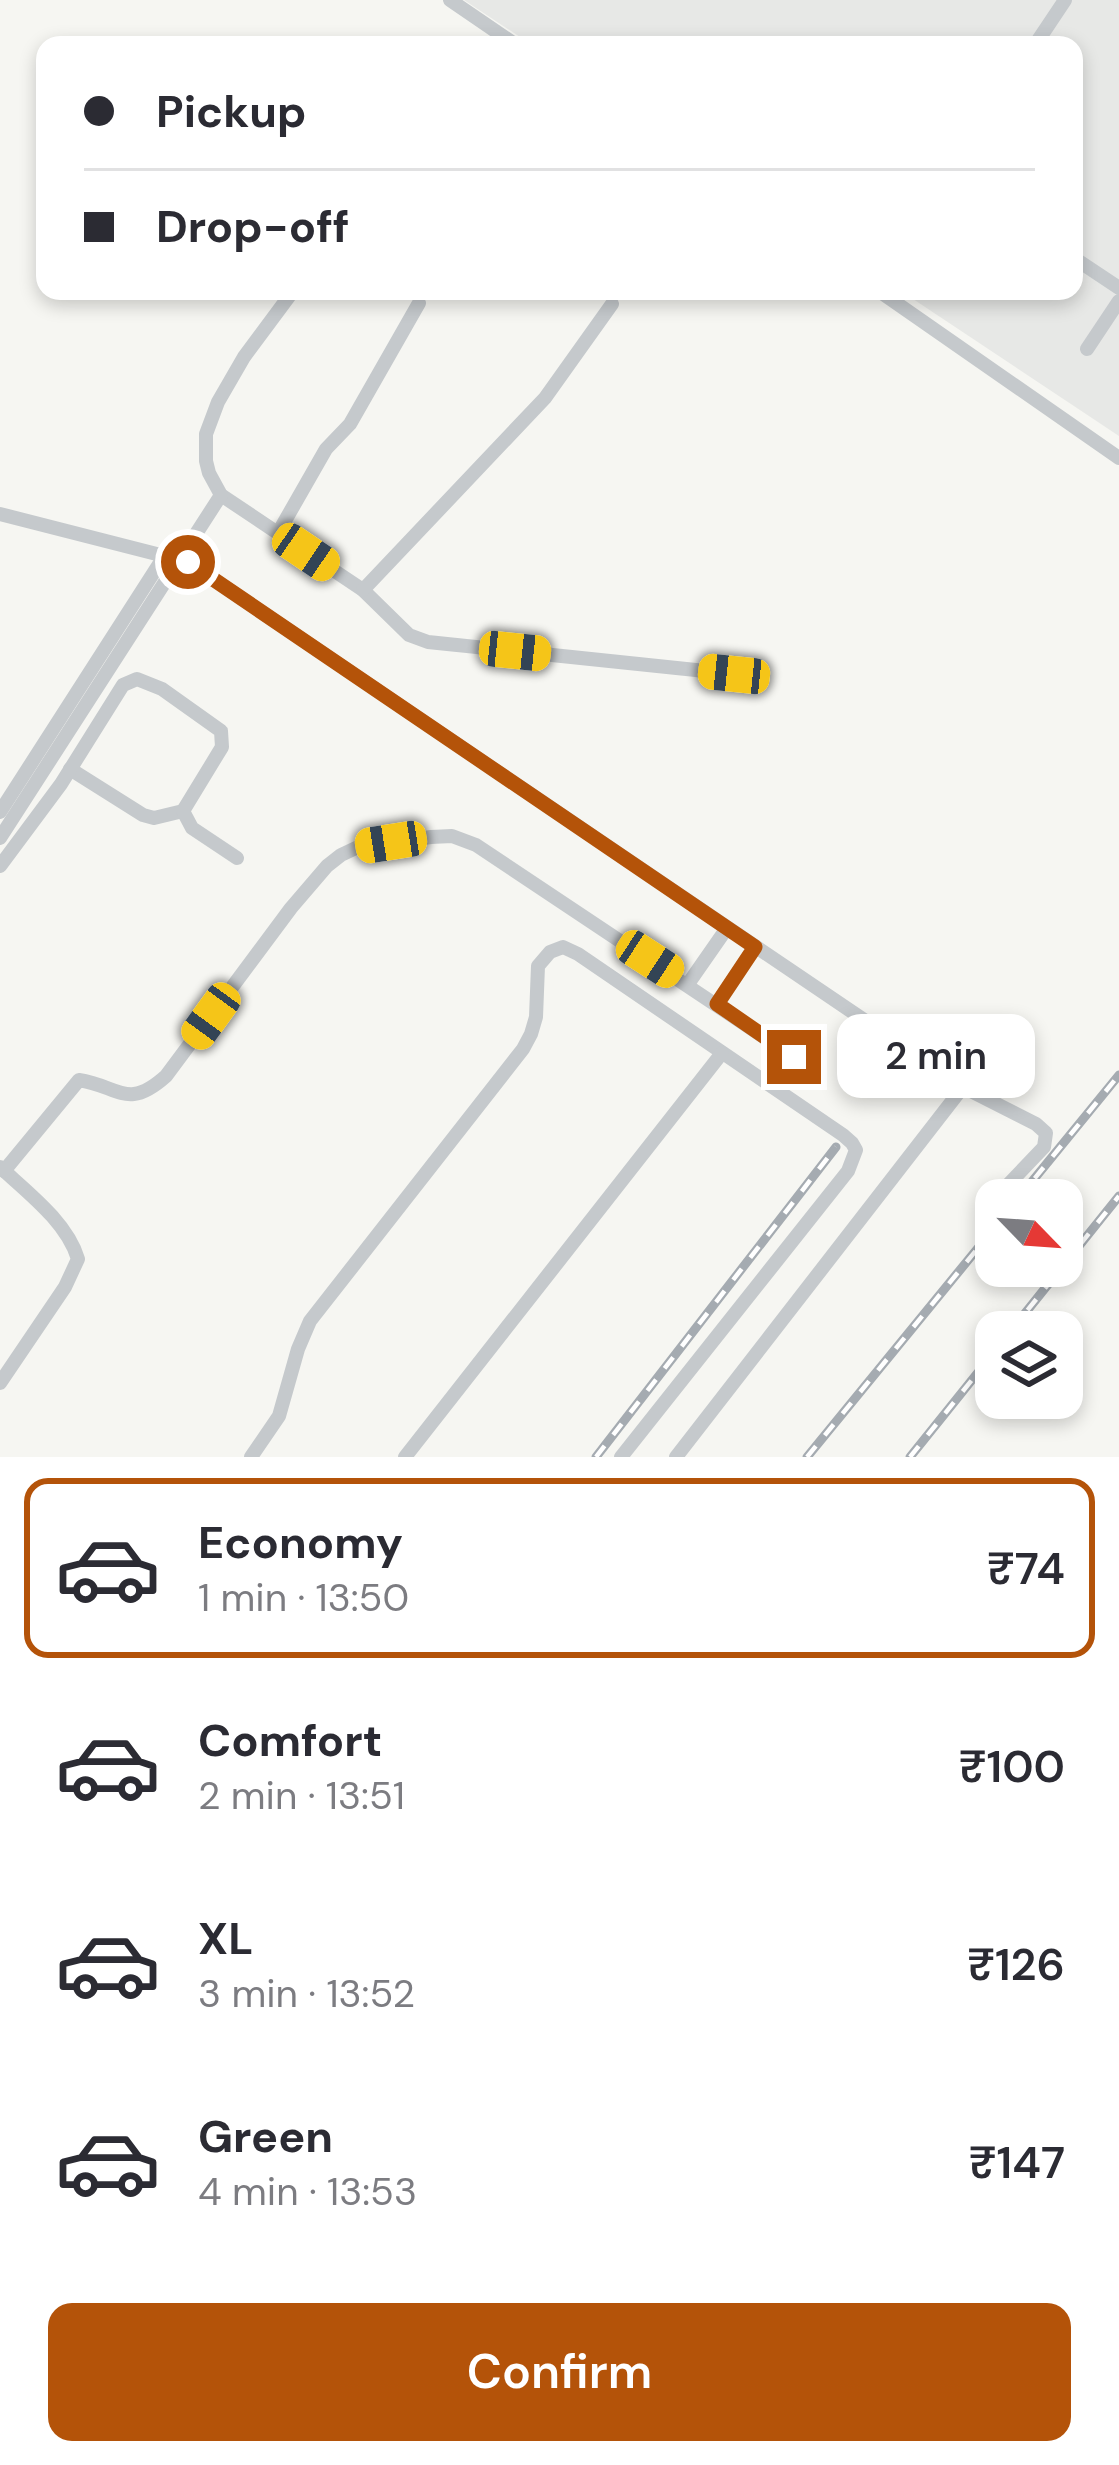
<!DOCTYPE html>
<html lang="en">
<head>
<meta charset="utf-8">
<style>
  :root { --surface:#fff; --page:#f7f7f7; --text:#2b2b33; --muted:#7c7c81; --line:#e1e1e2; --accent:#b45309 }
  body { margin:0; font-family:"DM Sans",sans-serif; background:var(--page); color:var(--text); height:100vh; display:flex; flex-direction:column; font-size:45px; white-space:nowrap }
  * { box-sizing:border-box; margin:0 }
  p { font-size:39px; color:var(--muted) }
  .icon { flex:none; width:66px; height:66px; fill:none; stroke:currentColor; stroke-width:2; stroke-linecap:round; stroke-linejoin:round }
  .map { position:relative; height:1457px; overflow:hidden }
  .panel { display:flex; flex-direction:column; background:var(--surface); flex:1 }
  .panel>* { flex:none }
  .hud { position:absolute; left:36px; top:36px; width:1047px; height:264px; border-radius:24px; box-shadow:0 6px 18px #0003; display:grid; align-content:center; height:264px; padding:0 48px; background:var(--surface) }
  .needle { width:78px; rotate:115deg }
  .tools { position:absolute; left:975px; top:1179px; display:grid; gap:24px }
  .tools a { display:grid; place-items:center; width:108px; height:108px; border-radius:24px; background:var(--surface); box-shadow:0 6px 18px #0003; font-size:60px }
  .end { position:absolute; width:54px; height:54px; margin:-27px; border:15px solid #b45309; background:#fff; box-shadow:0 0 0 6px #fff }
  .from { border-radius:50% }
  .bubble { position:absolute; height:84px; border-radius:24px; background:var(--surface); box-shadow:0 6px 18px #0003; font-size:39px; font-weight:600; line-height:84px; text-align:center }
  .car { position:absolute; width:36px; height:72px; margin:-36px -18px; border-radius:15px; box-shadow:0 0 9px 3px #0007; background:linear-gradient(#f5c518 24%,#345 0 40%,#f5c518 0 76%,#345 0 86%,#f5c518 0) }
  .hud b { display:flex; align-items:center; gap:42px; height:114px; font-size:45px }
  .hud b+b { border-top:3px solid var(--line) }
  .hud i { width:30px; height:30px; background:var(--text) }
  ul { padding:21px 0 0; list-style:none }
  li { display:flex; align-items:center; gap:36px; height:180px; margin:0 24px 18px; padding:0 24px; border:6px solid transparent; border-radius:24px }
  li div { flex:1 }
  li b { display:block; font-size:45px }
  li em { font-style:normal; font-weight:600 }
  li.on { border-color:var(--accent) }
  li>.icon { width:108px; height:108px; stroke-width:1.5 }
  .primary-button { display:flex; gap:24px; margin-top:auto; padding:24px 48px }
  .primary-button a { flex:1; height:138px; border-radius:24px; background:var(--accent); color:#fff; font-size:48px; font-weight:600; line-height:138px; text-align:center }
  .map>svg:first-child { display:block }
</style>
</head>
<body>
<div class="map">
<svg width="1119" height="1457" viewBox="0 0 1119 1457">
  <rect width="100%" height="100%" fill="#f6f6f2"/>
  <polygon fill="#e7e8e6" points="464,0 1119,0 1119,436 901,291 1074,291 1074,45 532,45"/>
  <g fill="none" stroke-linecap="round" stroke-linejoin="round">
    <g stroke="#c5c9cc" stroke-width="14">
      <polyline points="450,0 516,45"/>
      <polyline points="1035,45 1065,0"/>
      <polyline points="1074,258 1119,288"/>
      <polyline points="293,291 244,357 218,402 206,434 206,461 209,473 221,495 363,590 409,635 428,642 734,674"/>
      <polyline points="879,291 1119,458"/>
      <polyline points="1087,349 1119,301"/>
      <polyline points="0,514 188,562 963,1087 1036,1124 1046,1133 1044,1147 1004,1189"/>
      <polyline points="278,533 326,449 350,424 419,303"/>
      <polyline points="363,590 545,398 612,304"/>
      <polyline points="70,769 143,815 154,818 183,811"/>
      <polyline points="0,812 165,555"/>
      <polyline points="0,838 221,495"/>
      <polyline points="0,866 61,784 123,685 137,679 162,689 221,731 222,747 183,811 192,828 237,858"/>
      <polyline points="688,984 727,928"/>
      <polyline points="717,1004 755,947"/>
      <path d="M0,1167C27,1192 67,1222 78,1259L65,1287L0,1383"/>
      <path d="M4,1171L79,1080C119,1086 127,1111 166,1076L291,908L327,866L341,855L358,847L431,837L452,836L476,845L794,1057"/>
      <polyline points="251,1457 279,1416 298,1349 310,1321 523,1049 531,1034 536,1017 538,966 550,952 563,947 578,954 843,1135 852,1143 856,1150 848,1171 621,1457"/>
      <polyline points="405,1457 722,1053"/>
      <polyline points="676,1457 963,1087"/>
    </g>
    <g stroke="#a5abb1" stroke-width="9">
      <g id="rail">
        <polyline points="1017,1200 1119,1075"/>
        <polyline points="1010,1332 1119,1196"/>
        <polyline points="596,1457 836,1147"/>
        <polyline points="807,1457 996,1226"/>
        <polyline points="910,1457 996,1350"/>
      </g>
    </g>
    <use href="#rail" stroke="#fff" stroke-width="4.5" stroke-dasharray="14" stroke-linecap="butt"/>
  </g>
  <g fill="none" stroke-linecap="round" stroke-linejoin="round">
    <polyline stroke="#b45309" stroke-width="15" points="188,562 755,947 717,1004 794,1057"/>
  </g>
</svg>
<div class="tools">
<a><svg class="needle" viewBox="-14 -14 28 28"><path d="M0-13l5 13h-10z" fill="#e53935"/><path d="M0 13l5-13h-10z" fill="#7c7c81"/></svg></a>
<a><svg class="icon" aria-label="layers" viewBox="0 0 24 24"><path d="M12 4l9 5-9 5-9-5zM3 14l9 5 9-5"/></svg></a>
</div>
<i class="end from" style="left:188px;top:562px"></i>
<i class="end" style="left:794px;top:1057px"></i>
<div class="bubble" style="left:837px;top:1014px;width:198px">2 min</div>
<i class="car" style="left:306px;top:552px;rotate:124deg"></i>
<i class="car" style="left:515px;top:651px;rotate:96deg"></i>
<i class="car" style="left:734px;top:674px;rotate:276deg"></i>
<i class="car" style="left:391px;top:842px;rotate:261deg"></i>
<i class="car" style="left:650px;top:959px;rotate:123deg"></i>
<i class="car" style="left:211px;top:1016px;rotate:216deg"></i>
<div class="hud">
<b><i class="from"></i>Pickup</b>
<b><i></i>Drop-off</b>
</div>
</div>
<section class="panel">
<ul>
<li class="on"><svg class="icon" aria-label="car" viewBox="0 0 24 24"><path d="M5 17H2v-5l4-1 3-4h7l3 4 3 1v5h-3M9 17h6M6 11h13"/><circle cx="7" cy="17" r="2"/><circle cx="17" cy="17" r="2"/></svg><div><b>Economy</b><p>1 min · 13:50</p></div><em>₹74</em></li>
<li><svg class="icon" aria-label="car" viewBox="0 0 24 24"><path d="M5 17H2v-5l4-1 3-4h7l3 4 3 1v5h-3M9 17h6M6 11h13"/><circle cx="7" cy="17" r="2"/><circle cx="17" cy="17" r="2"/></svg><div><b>Comfort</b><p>2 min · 13:51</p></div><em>₹100</em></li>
<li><svg class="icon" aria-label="car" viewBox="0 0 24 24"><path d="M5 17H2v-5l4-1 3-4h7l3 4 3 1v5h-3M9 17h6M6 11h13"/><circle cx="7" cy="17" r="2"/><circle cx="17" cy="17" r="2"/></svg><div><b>XL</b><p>3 min · 13:52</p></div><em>₹126</em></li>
<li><svg class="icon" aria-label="car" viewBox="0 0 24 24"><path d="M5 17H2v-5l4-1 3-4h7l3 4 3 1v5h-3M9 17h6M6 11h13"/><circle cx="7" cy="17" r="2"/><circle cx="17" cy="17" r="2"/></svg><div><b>Green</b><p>4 min · 13:53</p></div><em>₹147</em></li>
</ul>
<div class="primary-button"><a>Confirm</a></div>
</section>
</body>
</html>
